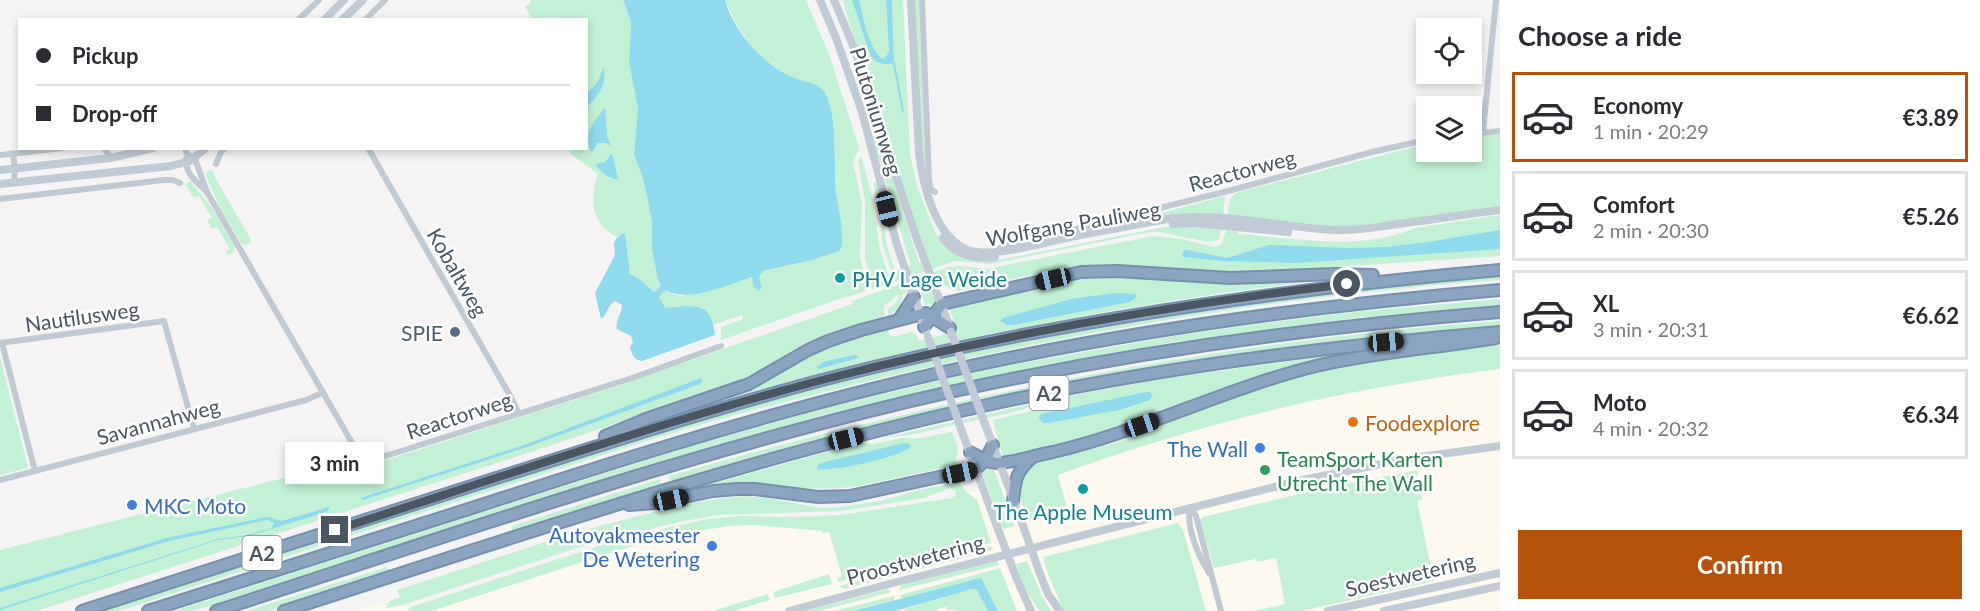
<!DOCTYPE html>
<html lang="en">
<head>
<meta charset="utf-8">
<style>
  :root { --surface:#fff; --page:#f7f7f7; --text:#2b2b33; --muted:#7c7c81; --line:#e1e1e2; --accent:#b45309 }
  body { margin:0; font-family:Lato,sans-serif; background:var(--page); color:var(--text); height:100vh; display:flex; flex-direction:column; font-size:22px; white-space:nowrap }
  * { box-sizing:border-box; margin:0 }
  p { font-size:20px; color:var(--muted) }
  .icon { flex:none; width:33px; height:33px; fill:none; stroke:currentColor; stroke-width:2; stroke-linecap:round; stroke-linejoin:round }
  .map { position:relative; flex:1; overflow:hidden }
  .panel { display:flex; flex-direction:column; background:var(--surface); width:480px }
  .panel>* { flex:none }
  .hud { position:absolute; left:18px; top:18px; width:570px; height:132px; border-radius:0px; box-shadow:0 3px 9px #0003; display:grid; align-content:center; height:132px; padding:0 18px; background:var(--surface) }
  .tools { position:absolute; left:1416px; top:18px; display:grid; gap:12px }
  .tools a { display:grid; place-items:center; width:66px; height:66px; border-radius:0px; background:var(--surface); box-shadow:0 3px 9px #0003; font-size:30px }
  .end { position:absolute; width:27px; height:27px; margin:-14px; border:8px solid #4a5661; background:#fff; box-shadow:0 0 0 3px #fff }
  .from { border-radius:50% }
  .bubble { position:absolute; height:42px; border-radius:0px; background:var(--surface); box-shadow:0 3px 9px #0003; font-size:20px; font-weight:700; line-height:42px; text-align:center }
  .car { position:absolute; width:18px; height:36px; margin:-18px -9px; border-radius:8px; box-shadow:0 0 4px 2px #0007; background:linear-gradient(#222 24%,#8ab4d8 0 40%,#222 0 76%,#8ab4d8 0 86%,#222 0) }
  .hud b { display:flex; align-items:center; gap:21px; height:57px; font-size:22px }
  .hud b+b { border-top:2px solid var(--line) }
  .hud i { width:15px; height:15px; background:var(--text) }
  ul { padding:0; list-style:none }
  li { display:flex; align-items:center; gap:18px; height:90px; margin:0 12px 9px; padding:0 6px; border:3px solid var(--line); border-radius:0px }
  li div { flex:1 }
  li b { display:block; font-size:22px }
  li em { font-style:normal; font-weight:700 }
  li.on { border-color:var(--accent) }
  li>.icon { width:54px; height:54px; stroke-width:1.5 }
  h2 { padding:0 18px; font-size:27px; line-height:72px }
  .cta { display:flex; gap:12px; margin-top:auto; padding:12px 18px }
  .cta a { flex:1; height:69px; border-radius:0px; background:var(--accent); color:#fff; font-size:24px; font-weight:700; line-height:69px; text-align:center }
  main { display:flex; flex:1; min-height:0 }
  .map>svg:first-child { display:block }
</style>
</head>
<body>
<main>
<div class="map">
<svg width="1500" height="611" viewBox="0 0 1500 611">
  <rect width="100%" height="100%" fill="#f5f3f3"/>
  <polygon fill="#fdf9ef" points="1500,355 1500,611 355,611 377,604 411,607 670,527 708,519 738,516 798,517 841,515 952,498 1105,447"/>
  <g fill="#c3f1d5" fill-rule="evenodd">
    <path d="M530,0H623L631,22L629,62L638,109L634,154L644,182L652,221L658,280L661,286L654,292L642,281L630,274L620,235L617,237C591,224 589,199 598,174L572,155L568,149L586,148L587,107C597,96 607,85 604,69L598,81L587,94L586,20L532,19L525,7L531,3ZM612,154L614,168L617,174L611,179L600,171L596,164L605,162Z"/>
    <polygon points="725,0 806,0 830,57 859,148 853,161 862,204 860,257 867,287 865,291 848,297 848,296 721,340 721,327 743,319 742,315 712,325 710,315 674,308 665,308 659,297 666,290 672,294 682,296 752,277 762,287 759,277 763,271 812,260 839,251 842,242 836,191 835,143 829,103 814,84 794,79 777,70 765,62 751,46 736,24"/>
    <path d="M843,0H852L870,54L879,64L894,63L892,0H903L910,155L918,189L934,230L941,241L980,262H989L1159,228L1173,226L1221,229L1219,239C1205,247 1169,230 1150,232L990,264L955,261L872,289L865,257V201L858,161L861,156L872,196L880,250L888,274L892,272L883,245L877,197L873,183L877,182L881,196L886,244L895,271L911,266L872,136L879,135L919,263L927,261L907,202L878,101L849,23Z"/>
    <path d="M859,0H886L889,52L884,59L881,58C867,44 864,18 859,0Z"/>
    <polygon points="914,0 919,0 926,172 923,172"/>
    <path d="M1500,133V206L1351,228L1228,216C1229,206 1228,196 1239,192L1426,144V152H1472V137Z"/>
    <polygon points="212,170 216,179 249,236 251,240 250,244 245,245 241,243 219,206 205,173"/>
    <polygon points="190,181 212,208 235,247 233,253 228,255 226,252 230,249 217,227 212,229 207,220 212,218 199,196 194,198 185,184"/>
    <polygon points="1225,196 1223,215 1138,222 1138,219"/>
    <path d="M1500,215V256L1290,270L1219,271L1138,266H1093L1049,271L959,291L950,289L939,281L929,284L936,300L934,304L925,305L920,288L902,294C902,305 898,311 888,315V309L897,302L899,295L895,296L894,299L884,306V316L833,331L807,342L755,373L723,387L531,452L36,611H0V550L327,467L335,472L343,474L352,468L357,458L363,463L374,464L612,388L852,304V301L949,267L958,266L986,269L1154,236L1181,239L1214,247L1222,244L1226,230L1237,231L1239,234C1296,238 1361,252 1415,228Z"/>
    <path d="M1500,274V280C1248,298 998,345 754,410C678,430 603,455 528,479C391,522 255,567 119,611H98C386,518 673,417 968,350C1143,311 1322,292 1500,274Z"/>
    <path d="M1092,277L1145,278L1196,282L1325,280C1117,304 913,345 713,403L735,394L837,341L886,327L890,335L894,337L911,332L916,334L919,341L958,331L948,306Z"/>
    <polygon points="1500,299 1500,305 1356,318 1175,342 989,377 820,416 686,454 193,611 174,611 684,448 818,410 983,370 1174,336 1265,323 1355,312"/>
    <path d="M1500,321V328L988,400L769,454L671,483L669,476C940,398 1218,341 1500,321Z"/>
    <path d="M1500,345V369C1348,388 1202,422 1058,475L1067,508L1041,519L1028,521C1021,502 1010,476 1033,464L1115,443L1235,397L1276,382L1306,374L1415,355Z"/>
    <polygon points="1335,355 1335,357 1290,367 1249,379 1133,425 1045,451 1003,457 993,420 1032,411 1047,400 1160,379"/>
    <polygon points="0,357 28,468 0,475"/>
    <polygon points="1036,403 1022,410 909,435 883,438"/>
    <polygon points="952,432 958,448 956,459 957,465 859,486 841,488 693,491 697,488 863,442 872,444 903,438 915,439"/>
    <polygon points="988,467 994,470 1015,526 1004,529 1004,527 1002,528 983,474 982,470"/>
    <polygon points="1417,470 1418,475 1412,476 1416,495 1422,494 1422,499 1417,501 1434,581 1302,611 1254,611 1285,604 1276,558 1257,562 1256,559 1214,568 1200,520 1203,517 1307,492"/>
    <polygon points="660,479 662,486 513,533 512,526"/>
    <polygon points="960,482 965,491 977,500 991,543 838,582 837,578 842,576 829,532 823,533 822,531 752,525 730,526 679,534 616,551 432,611 406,611 411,607 611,542 670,527 708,519 738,516 798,517 841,515 952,498 956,495 955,490 950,488 923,498 841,511 716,515 670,524 598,541 451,589 403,605 386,608 390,601 400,597 397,590 580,531 694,502 744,496 767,498 821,508 840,507 881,501 919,490"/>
    <polygon points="1178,523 1183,530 1206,611 1065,611 1062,607 1046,569 1043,557"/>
    <polygon points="992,546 993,550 844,589 839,586"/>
    <polygon points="425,558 426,561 269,611 247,611 387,567 389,570"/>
    <polygon points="997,560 999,565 899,590 902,585"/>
    <polygon points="1027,561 1042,596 1051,611 1039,611 1024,587 1016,564"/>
    <polygon points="1000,568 1017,611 998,611 981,579 901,599 900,595"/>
    <polygon points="829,574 832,584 775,598 773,592"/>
    <polygon points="888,589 892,592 819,611 805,611"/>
    <polygon points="973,589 977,590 988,611 957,611 951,609 948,611 947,607 937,609 937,611 905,611 904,609"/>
    <polygon points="768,594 770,600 734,611 712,611"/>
    <polygon points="894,596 894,600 853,611 834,611"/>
  </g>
  <g fill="#90daee">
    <path d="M623,0H725C733,30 764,66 792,77C802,82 814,81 822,89C838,106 834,168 836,192C838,208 843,226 842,242C842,247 841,247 839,251L812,260L763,271L759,277L762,287L759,291L753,286L752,277C729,284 687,304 666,290L659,297L665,308C677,308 703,301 710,316C713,322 714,329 715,335L642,361C634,360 631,354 630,347L633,342L631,336L617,329C615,319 622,314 622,305L615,301C607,305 608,315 601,319L595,293L615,255L614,243L616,239L620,235L625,233L630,274L642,281L654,292L661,286L658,280L652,248V221L644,182L634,154L638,109L629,62L631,22Z"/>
    <path d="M852,0H859C864,18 867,44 881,58L884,59L889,52L886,0H892L894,63C883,65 876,65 870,54Z"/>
    <path d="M604,67C607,85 599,95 587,107V94L598,81Z"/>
    <path d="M605,107L607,136L611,147L607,143H598L591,153C584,131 592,125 605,107Z"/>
    <path d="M612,153L618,179C607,179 601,172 595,164L605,162Z"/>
    <polygon points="1500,230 1500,249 1296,263 1221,261 1184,257 1182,255 1184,250 1187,250 1227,258 1269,245 1351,248 1385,247 1428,242"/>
    <polygon points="1116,293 1135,294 1137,297 1130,302 1013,325 1007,325 1000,321 1003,318 1071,299"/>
    <polygon points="854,355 858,356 858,358 819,369 816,367 826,361"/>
    <polygon points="701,378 702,381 700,384 527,447 363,500 360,498 527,444"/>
    <polygon points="1147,392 1150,392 1153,395 1150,400 1119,410 1049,423 1043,423 1039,418 1040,415 1045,413"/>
    <path d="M905,443H908L911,447C900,457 832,472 817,469L818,465L825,462Z"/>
    <polygon points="329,507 329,509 326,512 249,536 218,540 0,610 0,608 218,539 248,535 272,528 274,523 267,520 169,541 0,592 0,588 167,538 267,517 282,521"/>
    <polygon points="981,578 998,611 988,611 977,590 973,589 895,611 853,611"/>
  </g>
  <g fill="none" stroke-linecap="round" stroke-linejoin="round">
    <polyline stroke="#90daee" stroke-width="2" points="894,63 903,112"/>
    <g stroke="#7690ad" stroke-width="14">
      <g id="highway">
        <polyline points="900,318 914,297"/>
        <polyline points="924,327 942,304 1081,272 1117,271 1230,278 1334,274 1373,275"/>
        <polyline points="605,436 646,419 749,384 808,350 828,341 861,330 926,313 950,328"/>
        <path d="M970,452C979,457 989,464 999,463C1017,462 1036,455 1053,452C1143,431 1226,388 1316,366C1375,352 1436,348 1496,338"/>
        <path d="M1013,502C1015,479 1016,471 1034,456"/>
        <polyline points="629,505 655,503 713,491 737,489 755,489 818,497 850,496 976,469 985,460 993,445"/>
        <path d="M82,611C224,565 367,519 509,474C614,441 719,407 826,379C1047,322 1273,290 1500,270"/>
        <path d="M148,611C257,576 366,542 475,507C604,465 733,424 864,391C1073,338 1286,308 1500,290"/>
        <path d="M216,611C433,541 649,466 870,411C1077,359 1288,329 1500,312"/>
        <path d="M284,611C515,537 746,458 983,406C1153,368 1327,346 1500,332"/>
      </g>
    </g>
    <g stroke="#c1cad2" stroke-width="6">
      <polyline points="922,0 929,180 931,190 935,192"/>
      <polyline points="298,20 319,0"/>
      <polyline points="365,20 385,0"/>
      <polyline points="1483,132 1496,0"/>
      <polyline points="1472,134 1500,131"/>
      <polyline points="104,148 111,158"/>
      <polyline points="185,148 187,154 195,159 207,192 355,448 364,459 376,459 632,378 721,346"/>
      <polyline points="368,148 512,399 519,414"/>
      <polyline points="13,154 15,168 14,183"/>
      <polyline points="0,155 63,148"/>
      <path d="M186,159C185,174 197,182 207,192"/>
      <polyline points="216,164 221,152 225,148"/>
      <polyline points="0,199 164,180 173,180 180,183"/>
      <polyline points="1000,248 1232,190 1372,152 1426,140"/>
      <polyline points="0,343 164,321 194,429"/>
      <polyline points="2,343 35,471"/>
      <polyline points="0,480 306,400 322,393"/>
      <polyline points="1190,507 1196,516 1221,611"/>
      <path d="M1190,507C1186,528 1198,555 1209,573"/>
    </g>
    <g stroke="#c1cbd6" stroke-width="8">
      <polyline points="820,0 836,38 862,112 897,245 926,331"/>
      <polyline points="834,0 854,48 915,234 950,328"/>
      <path d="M911,0L919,153C923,186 935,237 968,250C991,259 1055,240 1080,235C1107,230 1134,225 1161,220C1220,210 1278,228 1337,230C1360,231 1383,226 1405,223C1437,219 1468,214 1500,210"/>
      <polyline points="324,20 344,0"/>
      <polyline points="342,20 363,0"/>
      <polyline points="0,170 111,158 153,148"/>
      <polyline points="0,184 171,166 190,161 206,148"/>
      <polyline points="1173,224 1194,223 1288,232"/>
      <path d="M943,238C956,255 974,260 995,257"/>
      <polyline points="985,424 1022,523"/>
      <polyline points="961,429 998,529"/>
      <polyline points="1039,571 1048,594 1060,611"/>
      <polyline points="1016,577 1031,611"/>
      <polyline points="789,611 893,583 1298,481 1406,459 1500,446"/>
      <polyline points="1328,611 1500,573"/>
      <polyline points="1384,611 1500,586"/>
    </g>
    <use href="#highway" stroke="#8ba5c1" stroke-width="10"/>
    <g stroke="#c1cbd6" stroke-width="8">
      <polyline points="951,332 985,424"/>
      <polyline points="928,337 961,429"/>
      <polyline points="1022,523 1039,571"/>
      <polyline points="998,529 1016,577"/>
    </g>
  </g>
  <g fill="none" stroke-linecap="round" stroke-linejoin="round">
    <path stroke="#4a5661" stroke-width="8" d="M335,530C498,478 660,422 826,379C997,335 1172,305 1347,284"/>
  </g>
  <g fill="#0f9aa8" stroke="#fff" stroke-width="2">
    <circle cx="840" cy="278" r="6"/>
    <circle cx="1083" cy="489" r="6"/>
  </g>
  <circle fill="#5c6f8a" stroke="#fff" stroke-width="2" cx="455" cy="332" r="6"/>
  <circle fill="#e8710a" stroke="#fff" stroke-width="2" cx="1353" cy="422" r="6"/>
  <g fill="#3f7fe0" stroke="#fff" stroke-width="2">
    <circle cx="1260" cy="448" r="6"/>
    <circle cx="132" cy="505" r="6"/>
    <circle cx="712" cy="546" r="6"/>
  </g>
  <circle fill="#2e9e5b" stroke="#fff" stroke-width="2" cx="1265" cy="470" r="6"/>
  <g text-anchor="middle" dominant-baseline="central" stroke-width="5" stroke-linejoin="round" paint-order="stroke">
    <g fill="#fff" stroke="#808990" stroke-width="1.5">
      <rect x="1029.5" y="376" width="39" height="34" rx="4.5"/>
      <rect x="242.5" y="536" width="39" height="34" rx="4.5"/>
    </g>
    <g font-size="20" font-weight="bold" fill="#4a5661">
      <text x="1049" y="393">A2</text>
      <text x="262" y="553">A2</text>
    </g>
    <g font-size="21" fill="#4a5661" stroke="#fff">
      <text transform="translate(877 111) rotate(73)">Plutoniumweg</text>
      <text transform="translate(1242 170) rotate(-15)">Reactorweg</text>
      <text transform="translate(1073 223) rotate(-10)">Wolfgang Pauliweg</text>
      <text transform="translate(458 272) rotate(60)">Kobaltweg</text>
      <text transform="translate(82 316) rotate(-8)">Nautilusweg</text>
      <text transform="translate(459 415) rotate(-18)">Reactorweg</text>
      <text transform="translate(158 421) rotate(-15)">Savannahweg</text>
      <text transform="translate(915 559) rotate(-15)">Proostwetering</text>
      <text transform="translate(1410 574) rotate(-13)">Soestwetering</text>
    </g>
    <g font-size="21" fill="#0d838f" stroke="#fff" text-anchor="start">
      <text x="852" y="278">PHV Lage Weide</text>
      <text x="1083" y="511" text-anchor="middle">The Apple Museum</text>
    </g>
    <g font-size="21" fill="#4e5e75" stroke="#fff" text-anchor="end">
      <text x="443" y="332">SPIE</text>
    </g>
    <g font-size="21" fill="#c56008" stroke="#fff" text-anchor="start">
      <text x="1365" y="422">Foodexplore</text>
    </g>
    <g font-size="21" fill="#366cbe" stroke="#fff" text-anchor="end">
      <text x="1248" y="448">The Wall</text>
      <text x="144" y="505" text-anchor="start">MKC Moto</text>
      <text x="700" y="534">Autovakmeester<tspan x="700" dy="24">De Wetering</tspan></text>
    </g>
    <g font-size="21" fill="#27864d" stroke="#fff" text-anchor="start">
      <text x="1277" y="458">TeamSport Karten<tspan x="1277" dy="24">Utrecht The Wall</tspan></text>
    </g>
  </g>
</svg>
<div class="tools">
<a><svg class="icon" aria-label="locate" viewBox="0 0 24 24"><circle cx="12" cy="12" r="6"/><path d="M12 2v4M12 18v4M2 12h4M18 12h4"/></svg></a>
<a><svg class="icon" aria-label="layers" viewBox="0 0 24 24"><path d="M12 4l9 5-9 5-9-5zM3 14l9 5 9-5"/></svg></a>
</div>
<i class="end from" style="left:1347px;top:284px"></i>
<i class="end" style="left:335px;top:530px"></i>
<div class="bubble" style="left:285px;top:442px;width:99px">3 min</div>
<i class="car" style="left:887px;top:209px;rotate:166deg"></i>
<i class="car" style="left:1053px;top:279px;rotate:257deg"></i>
<i class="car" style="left:1386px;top:342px;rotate:85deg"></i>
<i class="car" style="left:1142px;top:425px;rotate:71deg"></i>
<i class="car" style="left:846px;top:439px;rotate:76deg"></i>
<i class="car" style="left:960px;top:473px;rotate:78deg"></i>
<i class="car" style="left:671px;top:500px;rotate:78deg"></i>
<div class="hud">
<b><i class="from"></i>Pickup</b>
<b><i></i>Drop-off</b>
</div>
</div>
<section class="panel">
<h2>Choose a ride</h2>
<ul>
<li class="on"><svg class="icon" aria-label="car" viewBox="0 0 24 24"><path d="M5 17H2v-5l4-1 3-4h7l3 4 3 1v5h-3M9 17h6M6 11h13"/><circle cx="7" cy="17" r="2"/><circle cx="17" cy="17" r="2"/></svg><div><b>Economy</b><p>1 min · 20:29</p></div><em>€3.89</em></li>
<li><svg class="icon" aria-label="car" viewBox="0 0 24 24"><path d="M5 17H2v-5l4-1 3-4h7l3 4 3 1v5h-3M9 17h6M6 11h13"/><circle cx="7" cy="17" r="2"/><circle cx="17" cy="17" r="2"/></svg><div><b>Comfort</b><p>2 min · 20:30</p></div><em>€5.26</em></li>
<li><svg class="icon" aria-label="car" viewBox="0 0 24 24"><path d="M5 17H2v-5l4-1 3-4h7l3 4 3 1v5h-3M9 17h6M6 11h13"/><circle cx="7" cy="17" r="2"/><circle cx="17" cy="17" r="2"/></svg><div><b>XL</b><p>3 min · 20:31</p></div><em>€6.62</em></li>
<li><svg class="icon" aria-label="car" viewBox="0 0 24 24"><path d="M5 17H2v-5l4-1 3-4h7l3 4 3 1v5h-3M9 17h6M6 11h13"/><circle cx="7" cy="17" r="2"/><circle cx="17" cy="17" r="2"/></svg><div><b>Moto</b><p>4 min · 20:32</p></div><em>€6.34</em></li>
</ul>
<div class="cta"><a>Confirm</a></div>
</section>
</main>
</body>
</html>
